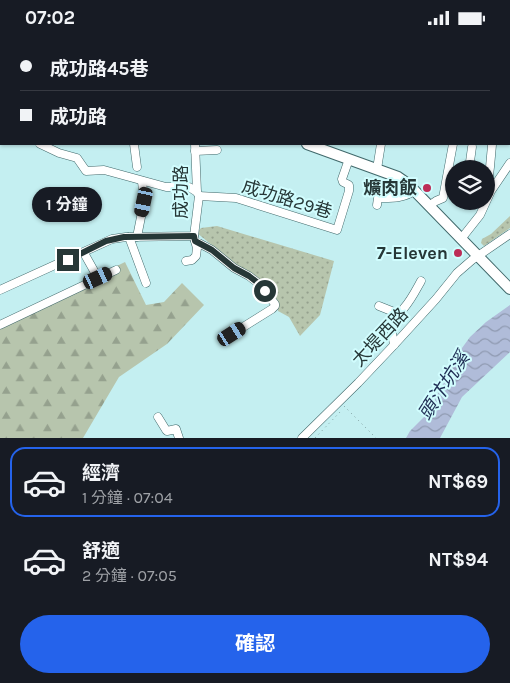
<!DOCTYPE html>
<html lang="zh-TW">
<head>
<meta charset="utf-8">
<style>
  :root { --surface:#171b24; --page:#242831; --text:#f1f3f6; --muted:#9ea1a6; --line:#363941; --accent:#2563eb }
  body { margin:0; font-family:Karla,"Noto Sans TC",sans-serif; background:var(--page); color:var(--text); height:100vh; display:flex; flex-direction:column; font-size:19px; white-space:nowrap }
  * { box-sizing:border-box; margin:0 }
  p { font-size:16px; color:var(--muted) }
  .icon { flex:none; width:28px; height:28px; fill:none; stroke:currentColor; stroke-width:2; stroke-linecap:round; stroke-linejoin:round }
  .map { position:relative; height:403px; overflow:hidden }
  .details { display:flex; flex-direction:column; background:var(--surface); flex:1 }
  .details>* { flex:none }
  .guide { position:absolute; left:0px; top:0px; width:510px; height:110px; box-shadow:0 1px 4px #0004; display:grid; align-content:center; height:110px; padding:0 20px; background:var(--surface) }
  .tools { position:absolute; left:445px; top:125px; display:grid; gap:10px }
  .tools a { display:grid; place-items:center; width:50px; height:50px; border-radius:50%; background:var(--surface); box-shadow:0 1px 4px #0004; font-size:25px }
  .end { position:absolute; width:22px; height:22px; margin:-11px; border:6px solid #263737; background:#fff; box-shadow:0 0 0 2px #fff }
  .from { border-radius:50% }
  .bubble { position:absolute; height:35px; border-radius:18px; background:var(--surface); box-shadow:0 1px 4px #0004; font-size:16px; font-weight:700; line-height:35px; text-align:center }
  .car { position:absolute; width:15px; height:30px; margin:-15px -8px; border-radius:6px; box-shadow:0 0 4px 1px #0007; background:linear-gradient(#222 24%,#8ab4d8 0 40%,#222 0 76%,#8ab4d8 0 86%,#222 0) }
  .guide b { display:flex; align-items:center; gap:18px; height:48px; font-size:19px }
  .guide b+b { border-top:1px solid var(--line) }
  .guide i { width:12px; height:12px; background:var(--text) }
  ul { padding:9px 0 0; list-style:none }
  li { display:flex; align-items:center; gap:15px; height:70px; margin:0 10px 8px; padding:0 10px; border:2px solid transparent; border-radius:15px }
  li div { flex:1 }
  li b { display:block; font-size:19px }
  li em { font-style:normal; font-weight:700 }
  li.active { border-color:var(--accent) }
  li>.icon { width:45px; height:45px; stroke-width:1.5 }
  .primary-button { display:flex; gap:10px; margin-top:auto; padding:10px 20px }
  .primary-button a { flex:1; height:58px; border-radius:30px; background:var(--accent); color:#fff; font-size:20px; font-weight:700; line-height:58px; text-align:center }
  .status { display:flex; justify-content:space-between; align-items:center; height:35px; padding:0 25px; background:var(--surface); direction:ltr }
  .status svg { height:14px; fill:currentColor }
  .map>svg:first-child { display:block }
</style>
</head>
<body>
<div class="status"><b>07:02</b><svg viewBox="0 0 49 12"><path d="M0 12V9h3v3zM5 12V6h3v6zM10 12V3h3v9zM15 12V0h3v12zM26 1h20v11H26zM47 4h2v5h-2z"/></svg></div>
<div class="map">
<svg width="510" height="403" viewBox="0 0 510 403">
  <defs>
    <pattern id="grass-dots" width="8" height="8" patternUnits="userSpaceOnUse" patternTransform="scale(1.25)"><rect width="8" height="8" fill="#b7c5ad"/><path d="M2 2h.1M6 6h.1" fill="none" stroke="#95a18e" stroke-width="1.8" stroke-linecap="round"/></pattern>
    <pattern id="forest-firs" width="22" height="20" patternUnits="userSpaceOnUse" patternTransform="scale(1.25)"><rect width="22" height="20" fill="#b7c5ad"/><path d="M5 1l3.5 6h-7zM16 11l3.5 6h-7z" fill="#95a18e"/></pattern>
    <pattern id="water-waves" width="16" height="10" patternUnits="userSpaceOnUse" patternTransform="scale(1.25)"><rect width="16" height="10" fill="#b0bcd9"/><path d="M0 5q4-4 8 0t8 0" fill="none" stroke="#8f9ab1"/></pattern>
  </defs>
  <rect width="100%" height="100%" fill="#c4eff1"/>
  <g fill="url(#grass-dots)">
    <polygon points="510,181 510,193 484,211 481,208 482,204 491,199"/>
    <polygon points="217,191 334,226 320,280 300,301 289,282 278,276 278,267 266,254 197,198 201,193"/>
  </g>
  <polygon fill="url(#forest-firs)" points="125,227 146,270 164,267 182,248 204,270 167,309 119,342 83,403 0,403 0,288"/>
  <polygon fill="url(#water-waves)" points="510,270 510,317 462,362 440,403 406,403 410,396 432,374 434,366 457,324 462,313 470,302 486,287"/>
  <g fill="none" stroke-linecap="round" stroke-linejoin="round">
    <g stroke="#41696b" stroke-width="9">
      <g id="minor">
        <polyline points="107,1 107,0"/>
        <polyline points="128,1 133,0"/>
        <polyline points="323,1 323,0"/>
        <polyline points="473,1 474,0"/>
        <polyline points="0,89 1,91"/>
        <polyline points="40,109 59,118 77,123 86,136 104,135 166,152 189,152 197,157"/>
        <polyline points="134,109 137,132"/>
        <polyline points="195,116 217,115"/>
        <polyline points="377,134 381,109"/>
        <polyline points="469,134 472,112"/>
        <polyline points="199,161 236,163 337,195 349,156 349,150 343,147 342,144 349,124"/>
        <polyline points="487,161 487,157 490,132 492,110"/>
        <path d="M377,170L378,163C391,163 404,164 415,155"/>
        <polyline points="430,170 436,166 443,163 453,109"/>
        <polyline points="194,201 195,206 212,215 234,233 249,241 258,248 275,269 275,271 272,274 232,299"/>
        <polyline points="129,202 146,248"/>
        <polyline points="137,202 144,167 142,146"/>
        <polyline points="461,204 480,180 491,156 510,128"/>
        <polyline points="84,218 98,243"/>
        <polyline points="186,226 192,225 196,221 197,213 195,206"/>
        <polyline points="0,255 112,204 126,202 194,201 199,161 197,157 195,109"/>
        <polyline points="379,271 394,277 395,283"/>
        <polyline points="0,290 116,235"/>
        <path d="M394,310C393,303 391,296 392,290C394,283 400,279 404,273C411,265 416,255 421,246"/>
        <polyline points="158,382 166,395 167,396 176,394 179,403"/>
        <polyline points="302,403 358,348 394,310 436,264 457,238 472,225 510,199"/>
      </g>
    </g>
    <g stroke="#41696b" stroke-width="12">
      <g id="major">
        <polyline points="208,0 208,1"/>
        <polyline points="0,68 1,68"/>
        <polyline points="307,109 398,142 408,149 510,254"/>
      </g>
    </g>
    <g stroke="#7c9b9c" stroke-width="1" stroke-dasharray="1 4" stroke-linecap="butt">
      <polyline points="344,371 376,403"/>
      <polyline points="315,403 341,376 341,374"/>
    </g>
    <use href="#minor" stroke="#fff" stroke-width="8"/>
    <use href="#major" stroke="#fff" stroke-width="10"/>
  </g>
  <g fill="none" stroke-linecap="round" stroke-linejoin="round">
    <polyline stroke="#263737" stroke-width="6" points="68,225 106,206 124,202 194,201 195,206 212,215 234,233 249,241 258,248 265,256"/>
  </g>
  <g fill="#bc2d57" stroke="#d1fdfe" stroke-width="2">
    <circle cx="427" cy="153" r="5"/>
    <circle cx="458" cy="218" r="5"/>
  </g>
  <g text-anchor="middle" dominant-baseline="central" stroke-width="4" stroke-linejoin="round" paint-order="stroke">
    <g font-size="18" font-weight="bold" fill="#263737" stroke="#d1fdfe" text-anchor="end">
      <text x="417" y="153">爌肉飯</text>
      <text x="448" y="218">7-Eleven</text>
    </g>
    <g font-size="18" fill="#263737" stroke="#d1fdfe">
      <text transform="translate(181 157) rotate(-90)">成功路</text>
      <text transform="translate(287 164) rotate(17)">成功路29巷</text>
      <text transform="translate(380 302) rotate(-47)">太堤西路</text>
    </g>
    <g font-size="19" font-style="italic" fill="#1f2d54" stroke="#d1fdfe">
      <text transform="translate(444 351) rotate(-57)">頭汴坑溪</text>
    </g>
  </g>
</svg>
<div class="tools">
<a><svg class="icon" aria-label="layers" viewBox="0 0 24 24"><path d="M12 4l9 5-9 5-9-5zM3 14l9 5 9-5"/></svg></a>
</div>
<i class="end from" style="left:265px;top:256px"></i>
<i class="end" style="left:68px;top:225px"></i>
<div class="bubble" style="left:32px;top:152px;width:70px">1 分鐘</div>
<i class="car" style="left:144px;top:167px;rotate:192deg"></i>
<i class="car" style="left:98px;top:243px;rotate:65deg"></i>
<i class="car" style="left:232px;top:299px;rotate:58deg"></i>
<div class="guide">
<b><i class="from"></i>成功路45巷</b>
<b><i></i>成功路</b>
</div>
</div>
<section class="details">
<ul>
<li class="active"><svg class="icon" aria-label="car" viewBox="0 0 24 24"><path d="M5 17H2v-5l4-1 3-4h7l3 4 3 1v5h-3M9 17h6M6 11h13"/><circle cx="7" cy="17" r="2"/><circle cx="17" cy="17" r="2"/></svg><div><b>經濟</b><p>1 分鐘 · 07:04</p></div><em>NT$69</em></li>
<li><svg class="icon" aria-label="car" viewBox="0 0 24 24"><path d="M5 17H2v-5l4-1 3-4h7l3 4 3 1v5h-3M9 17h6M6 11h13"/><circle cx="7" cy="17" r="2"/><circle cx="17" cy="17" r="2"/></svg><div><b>舒適</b><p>2 分鐘 · 07:05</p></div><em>NT$94</em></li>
</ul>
<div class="primary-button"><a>確認</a></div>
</section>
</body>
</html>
